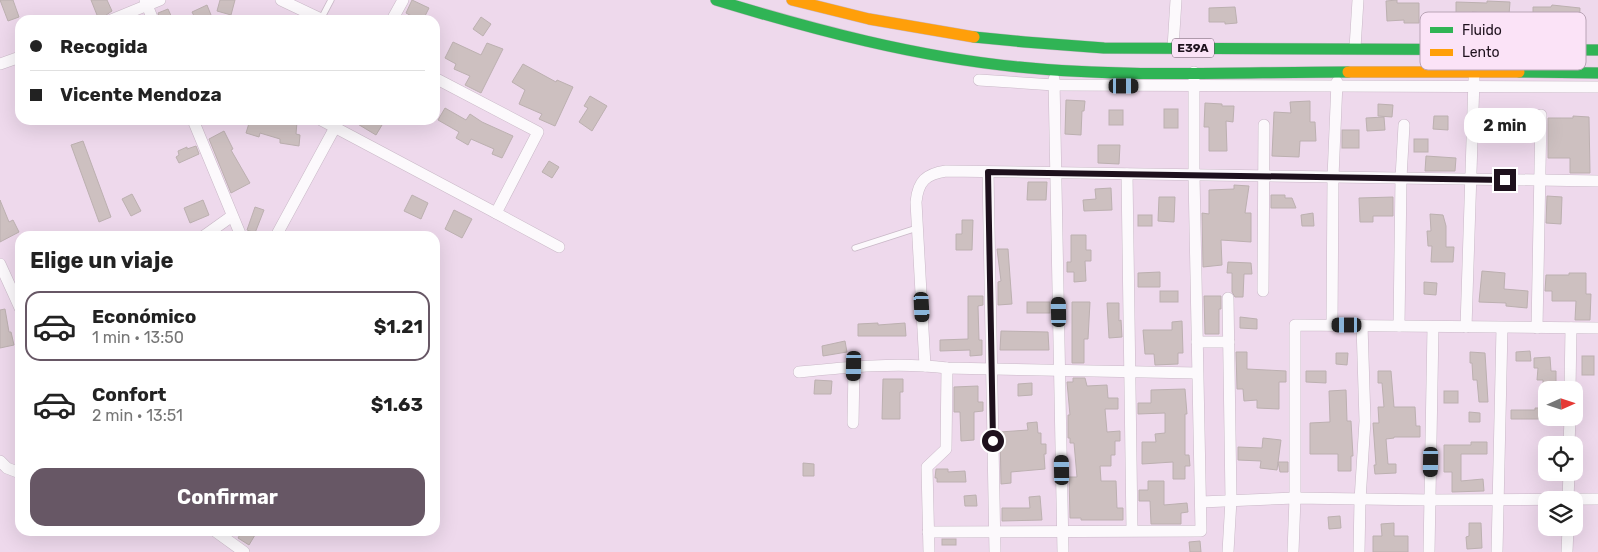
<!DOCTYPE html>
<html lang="es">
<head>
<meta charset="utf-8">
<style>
  :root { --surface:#fff; --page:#f2f2f2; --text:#222; --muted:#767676; --line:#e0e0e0; --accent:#675765 }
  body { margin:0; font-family:Rubik,sans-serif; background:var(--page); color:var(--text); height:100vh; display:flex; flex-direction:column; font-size:19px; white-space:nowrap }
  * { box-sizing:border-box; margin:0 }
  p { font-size:16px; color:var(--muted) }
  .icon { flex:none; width:28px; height:28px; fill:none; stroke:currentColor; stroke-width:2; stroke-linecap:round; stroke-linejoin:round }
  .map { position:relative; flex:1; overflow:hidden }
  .sheet { position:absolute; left:15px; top:231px; width:425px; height:305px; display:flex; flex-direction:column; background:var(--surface); border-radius:15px; box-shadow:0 5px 20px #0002 }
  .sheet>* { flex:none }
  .top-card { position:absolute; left:15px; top:15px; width:425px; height:110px; border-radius:15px; box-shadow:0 5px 20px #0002; display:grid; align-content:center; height:110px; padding:0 15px; background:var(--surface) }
  .needle { width:32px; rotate:87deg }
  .tools { position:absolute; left:1538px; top:381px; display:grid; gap:10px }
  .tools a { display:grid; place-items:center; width:45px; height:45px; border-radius:10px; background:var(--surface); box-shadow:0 5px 20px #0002; font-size:25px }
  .end { position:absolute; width:22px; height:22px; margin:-11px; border:6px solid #1e111d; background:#fff; box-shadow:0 0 0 2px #fff }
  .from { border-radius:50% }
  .bubble { position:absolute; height:35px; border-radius:15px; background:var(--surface); box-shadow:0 5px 20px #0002; font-size:16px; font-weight:700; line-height:35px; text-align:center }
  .car { position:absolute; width:15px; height:30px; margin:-15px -8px; border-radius:6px; box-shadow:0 0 4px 1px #0007; background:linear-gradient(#222 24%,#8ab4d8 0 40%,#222 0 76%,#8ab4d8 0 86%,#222 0) }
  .top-card b { display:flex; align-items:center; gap:18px; height:48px; font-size:19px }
  .top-card b+b { border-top:1px solid var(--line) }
  .top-card i { width:12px; height:12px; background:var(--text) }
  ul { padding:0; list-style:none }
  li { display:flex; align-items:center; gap:15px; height:70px; margin:0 10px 8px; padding:0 5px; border:2px solid transparent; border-radius:15px }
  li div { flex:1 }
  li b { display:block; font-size:19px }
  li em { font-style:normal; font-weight:700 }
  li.on { border-color:var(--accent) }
  li>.icon { width:45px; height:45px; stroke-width:1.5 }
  h2 { padding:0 15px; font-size:22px; line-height:60px }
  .cta { display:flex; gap:10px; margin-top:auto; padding:10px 15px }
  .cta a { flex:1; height:58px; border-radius:15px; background:var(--accent); color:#fff; font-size:20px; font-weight:700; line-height:58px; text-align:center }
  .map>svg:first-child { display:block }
</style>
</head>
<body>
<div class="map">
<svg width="1598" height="552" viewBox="0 0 1598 552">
  <rect width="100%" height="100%" fill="#eed9ec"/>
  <g fill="#cdc0c0" stroke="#bcb0b0">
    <polygon points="0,0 13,0 19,17 8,21"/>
    <polygon points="91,0 107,0 112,11 99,20"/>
    <polygon points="220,0 235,0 231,15 217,11"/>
    <polygon points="412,0 429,8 423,20 419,20 406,13"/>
    <polygon points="1397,0 1397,3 1419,3 1419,23 1404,23 1404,20 1387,21 1386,1"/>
    <polygon points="1487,1 1510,2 1509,15 1472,12 1472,21 1456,21 1456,2 1487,3"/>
    <polygon points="207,5 213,20 196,20 192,12"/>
    <polygon points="1552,5 1580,8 1579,29 1533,27 1533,7 1551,7"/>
    <polygon points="1235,7 1237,23 1225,24 1225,22 1209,22 1209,8"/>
    <polygon points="168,9 173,20 160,20 158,13"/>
    <polygon points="481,17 491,24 483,36 473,29"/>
    <polygon points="453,42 481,55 487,43 503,49 481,93 465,85 470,76 454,69 456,64 445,58"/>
    <polygon points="523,64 556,82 557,80 573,87 555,126 539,119 542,114 519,104 525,90 512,82"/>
    <polygon points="590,96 607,106 592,131 579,122 588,108 584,106"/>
    <polygon points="1066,100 1085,101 1084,111 1082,111 1081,135 1065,134"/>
    <polygon points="1310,101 1310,122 1315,122 1316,141 1300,141 1299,157 1272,156 1274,112 1291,113 1290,102"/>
    <polygon points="1205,103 1222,104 1222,106 1234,106 1233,122 1226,121 1227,151 1209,151 1209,127 1204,127"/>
    <polygon points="1378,104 1393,105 1392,117 1378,116"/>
    <polygon points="445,108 466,120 470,114 482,122 513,136 502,158 492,154 494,149 471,139 468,145 456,138 459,132 438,120"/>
    <rect x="1164" y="109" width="14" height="19"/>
    <rect x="1109" y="110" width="14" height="15"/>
    <polygon points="1503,110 1525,112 1523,132 1502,130 1502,134 1480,133 1480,121 1489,121 1489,113 1503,114"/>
    <polygon points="1434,116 1448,116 1448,130 1433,129"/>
    <polygon points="1573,116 1589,117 1590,173 1570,173 1570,158 1548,158 1548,118 1573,118"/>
    <polygon points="1384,117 1385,130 1367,131 1366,118"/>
    <polygon points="250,120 283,120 297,122 296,134 300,135 299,146 280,143 280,139 260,133 259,137 246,133"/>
    <polygon points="351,120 385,120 376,135"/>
    <rect x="1342" y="130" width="17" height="18"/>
    <polygon points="224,131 233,149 231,150 250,183 231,193 209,139"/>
    <rect x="1414" y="139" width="14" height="13"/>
    <polygon points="83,141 111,217 99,222 71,145"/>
    <polygon points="1098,145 1120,145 1119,164 1098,163"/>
    <polygon points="196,146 199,154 179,163 176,157 179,155 178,151 187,147 187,149"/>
    <polygon points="1426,156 1456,158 1455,171 1425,171"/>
    <polygon points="549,161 559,167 552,178 542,172"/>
    <polygon points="1028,182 1047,182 1046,200 1027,200"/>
    <polygon points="1234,185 1249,186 1245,213 1251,213 1251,242 1221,240 1222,265 1203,267 1202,213 1209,214 1209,190 1234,189"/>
    <polygon points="1111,188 1112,210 1084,211 1083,200 1096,199 1095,189"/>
    <polygon points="132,194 141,211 131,216 122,199"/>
    <polygon points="412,195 428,203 421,219 404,211"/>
    <polygon points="1271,195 1285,195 1285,198 1292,198 1296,208 1271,208"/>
    <polygon points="1547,196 1562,197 1561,224 1546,223"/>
    <polygon points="1159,197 1175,197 1174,222 1158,221"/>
    <polygon points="1393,197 1393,216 1373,216 1373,222 1360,222 1359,198"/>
    <polygon points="0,200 9,222 13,220 19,232 0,242"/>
    <polygon points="203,200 209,215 190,223 184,208"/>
    <polygon points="255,207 264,210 255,233 247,230"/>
    <polygon points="454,210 472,219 462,238 445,229"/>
    <polygon points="1313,213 1314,226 1302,226 1301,215"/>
    <polygon points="1430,214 1443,215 1446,226 1446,247 1454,247 1453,262 1431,262 1432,246 1428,246 1427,231 1431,231"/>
    <rect x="1138" y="215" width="14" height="11"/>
    <polygon points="962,220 973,220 972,250 956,250 956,234 962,234"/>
    <polygon points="1071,235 1086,235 1086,250 1091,250 1091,261 1085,261 1086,281 1074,282 1074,272 1067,272 1067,262 1071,262"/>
    <polygon points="997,249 1008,249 1012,304 998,305 998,282 1001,281"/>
    <polygon points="1228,262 1251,263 1252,274 1244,274 1243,297 1235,297 1232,292 1232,273 1227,273"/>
    <polygon points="1482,271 1505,273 1504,289 1528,291 1527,308 1506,306 1506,303 1479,302"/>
    <polygon points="1160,272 1160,287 1138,287 1138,273"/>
    <polygon points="1569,273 1586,273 1586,294 1591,294 1590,320 1575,320 1576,301 1552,301 1552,291 1545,291 1546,275 1569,275"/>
    <polygon points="1424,282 1437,283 1436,295 1424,294"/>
    <rect x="1160" y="291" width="18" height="11"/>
    <polygon points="968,296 983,296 983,305 978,306 979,340 982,340 982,355 970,356 970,350 940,351 940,340 968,339"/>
    <polygon points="1204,296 1221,296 1221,309 1219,309 1219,334 1205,334"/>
    <rect x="1027" y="302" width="23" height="11"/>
    <polygon points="1072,302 1090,302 1088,339 1084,339 1084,363 1072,363"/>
    <polygon points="1107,303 1119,303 1119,321 1121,320 1122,337 1109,338"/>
    <polygon points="5,309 9,332 11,332 14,345 0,348 0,310"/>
    <polygon points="1240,317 1257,319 1257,329 1240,328"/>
    <polygon points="1182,321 1183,353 1178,353 1178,364 1155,365 1154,354 1145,354 1143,330 1172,330 1172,322"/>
    <polygon points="878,323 878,325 905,323 906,336 858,336 858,324"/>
    <polygon points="1001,331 1048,332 1049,350 1000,350"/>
    <polygon points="845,341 847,352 823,356 822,346"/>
    <polygon points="1530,351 1531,361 1516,361 1516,352"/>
    <polygon points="1236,352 1247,352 1247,369 1286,371 1286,382 1279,382 1279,409 1257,408 1257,400 1244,401 1243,389 1237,389"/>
    <polygon points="1470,352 1485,353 1488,402 1479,402 1477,380 1473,380 1472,363 1470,363"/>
    <polygon points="1336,353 1348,353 1347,365 1336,364"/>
    <rect x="1582" y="356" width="12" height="19"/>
    <polygon points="1550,357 1551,371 1556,371 1556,390 1543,390 1543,380 1537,380 1538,368 1534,368 1534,358"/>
    <polygon points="1306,371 1326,371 1326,383 1306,382"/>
    <polygon points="1378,371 1391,371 1394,407 1415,407 1416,426 1420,426 1420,437 1394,437 1394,438 1386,439 1388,464 1396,464 1396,473 1375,474 1374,465 1376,465 1373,423 1379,423 1378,407 1384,407 1382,383 1378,383"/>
    <polygon points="1073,378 1085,378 1087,386 1107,385 1108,398 1118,398 1118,409 1105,409 1107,432 1120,431 1120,441 1115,441 1115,455 1111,455 1111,466 1100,466 1101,481 1116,481 1117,508 1123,508 1123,520 1081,520 1081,518 1070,518 1069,477 1077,477 1074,443 1070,443 1070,438 1068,438 1068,415 1070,415 1067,382 1073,382"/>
    <polygon points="883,379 903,379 903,392 900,392 900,419 882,419"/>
    <polygon points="815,380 832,381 831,394 814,394"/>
    <polygon points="1032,383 1032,395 1018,396 1018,384"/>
    <polygon points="978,386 978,402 983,402 983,411 974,412 974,440 961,441 960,412 954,412 954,387"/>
    <polygon points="1185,389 1187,414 1185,414 1185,455 1189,455 1190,466 1185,466 1185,479 1173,479 1173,462 1142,464 1142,442 1156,442 1155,434 1165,433 1165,413 1138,414 1138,403 1151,403 1151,390"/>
    <polygon points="1346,390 1347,421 1351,421 1353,456 1351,456 1351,471 1338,471 1338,454 1310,454 1310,423 1330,422 1329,391"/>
    <rect x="1444" y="391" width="14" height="12"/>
    <polygon points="1535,408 1546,408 1546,419 1511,419 1511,410 1535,410"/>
    <polygon points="1469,412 1480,413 1480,422 1469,422"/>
    <polygon points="1037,422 1038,433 1041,433 1041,444 1046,444 1046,454 1044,454 1045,469 1011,472 1011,483 1001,484 1000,432 1028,430 1027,423"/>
    <polygon points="1263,438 1281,440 1277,470 1260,468 1261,461 1238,460 1238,447 1262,448"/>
    <polygon points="1471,442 1487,442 1487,454 1461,454 1461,481 1483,479 1484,491 1452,492 1452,472 1444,472 1444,445 1471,445"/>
    <polygon points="1278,462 1288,462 1288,472 1280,472"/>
    <polygon points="803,463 814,464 814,476 803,476"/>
    <polygon points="936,469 948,469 948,472 965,471 966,482 937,482 937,478 935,478"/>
    <polygon points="1148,481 1164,481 1164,505 1187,503 1188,512 1181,513 1181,524 1151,524 1150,501 1139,501 1139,490 1148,490"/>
    <polygon points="976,495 977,506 965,506 964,496"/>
    <polygon points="1040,496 1042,520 1002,521 1002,508 1030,508 1029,497"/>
    <polygon points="1340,516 1341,528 1329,529 1328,517"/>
    <polygon points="1394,523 1394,536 1408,536 1408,552 1373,552 1373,536 1382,536 1381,524"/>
    <polygon points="1469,523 1481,523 1482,548 1467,549 1466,537 1469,536"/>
    <polygon points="242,531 248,531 255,535 249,545 238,538"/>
    <rect x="942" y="539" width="14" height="6"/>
    <polygon points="1200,541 1201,552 1190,552 1189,542"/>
  </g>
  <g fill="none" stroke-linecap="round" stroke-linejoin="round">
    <g stroke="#c9b8c7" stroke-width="7">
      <g id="lane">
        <polyline points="321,19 331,0"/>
        <polyline points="855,248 917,228"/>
      </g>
    </g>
    <g stroke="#c9b8c7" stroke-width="12">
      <g id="street">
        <polyline points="145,0 153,20"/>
        <polyline points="281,0 323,20"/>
        <polyline points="111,20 160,0"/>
        <polyline points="392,20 403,0"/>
        <polyline points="1173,48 1176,0"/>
        <polyline points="1355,48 1358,0"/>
        <polyline points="0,64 20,57"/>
        <polyline points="1054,79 1063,552"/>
        <polyline points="979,80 1054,85 1598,87"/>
        <polyline points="193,120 241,236"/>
        <polyline points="321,120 496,213 538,132 435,78"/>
        <polyline points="988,172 995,552"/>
        <polyline points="1127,174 1132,530"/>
        <polyline points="496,213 559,247"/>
        <polyline points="204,236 232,216"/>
        <polyline points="276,236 339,120"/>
        <polyline points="0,264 20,308"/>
        <polyline points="1263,291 1264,125"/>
        <polyline points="1332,325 1333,177 1337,82"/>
        <polyline points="1399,326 1401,178 1404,125"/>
        <polyline points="1466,327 1474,79"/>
        <polyline points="1537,328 1541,115"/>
        <polyline points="1197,342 1229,342"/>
        <path d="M925,366L916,202C918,181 926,174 946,171L1598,181"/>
        <path d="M799,372C848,367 898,362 947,368L1197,373"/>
        <polyline points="1570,390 1571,328"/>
        <polyline points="853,423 854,367"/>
        <polyline points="1569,445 1570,418"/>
        <polyline points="0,461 7,468 20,473"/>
        <polyline points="1568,500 1569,472"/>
        <polyline points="1201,502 1295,498 1431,500 1598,499"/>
        <polyline points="215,531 244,552"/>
        <polyline points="928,532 1201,531 1194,175 1194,72"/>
        <polyline points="929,552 927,467 946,449 947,368"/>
        <polyline points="1228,552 1231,500 1228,298"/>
        <polyline points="1293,552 1295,498 1295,325 1598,328"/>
        <polyline points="1359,552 1360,500 1365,421 1362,325"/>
        <polyline points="1429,552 1433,327"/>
        <polyline points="1497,552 1502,328"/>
        <polyline points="1567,552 1568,528"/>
      </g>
    </g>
    <g stroke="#c9b8c7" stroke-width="12">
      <g id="fast">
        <path d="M716,0C815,30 916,57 1019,67C1128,78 1239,72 1348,72"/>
        <polyline points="974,37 1025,42 1104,48 1598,50"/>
        <polyline points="1519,72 1598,73"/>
      </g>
    </g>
    <g stroke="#c9b8c7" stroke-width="12">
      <g id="slow">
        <polyline points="792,0 869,19 974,37"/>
        <polyline points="1348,72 1519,72"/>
      </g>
    </g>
    <use href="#lane" stroke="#fcf9fc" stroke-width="5.5"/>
    <use href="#street" stroke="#fcf9fc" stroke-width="11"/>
    <use href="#fast" stroke="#30b455" stroke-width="11"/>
    <use href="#slow" stroke="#ff9f0a" stroke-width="11"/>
  </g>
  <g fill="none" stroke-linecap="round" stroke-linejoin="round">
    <polyline stroke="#1e111d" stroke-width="6" points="993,441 988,172 1505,180"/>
  </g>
  <g text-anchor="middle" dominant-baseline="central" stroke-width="4" stroke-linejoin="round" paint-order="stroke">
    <rect fill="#fbe3f7" stroke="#60505e" stroke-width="1" x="1172" y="38.5" width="42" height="19" rx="4"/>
    <g font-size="12" font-weight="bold" fill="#1e111d">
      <text x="1193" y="48">E39A</text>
    </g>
  </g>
  <rect x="1420" y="12" width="166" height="58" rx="8" fill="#fbe3f7" stroke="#b9a4b6" stroke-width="1"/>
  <rect x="1430" y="27" width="23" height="6" fill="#30b455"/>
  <rect x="1430" y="49" width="23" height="7" fill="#ff9f0a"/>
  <g font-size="14" fill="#1e111d">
    <text x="1462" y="35">Fluido</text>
    <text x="1462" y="57">Lento</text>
  </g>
</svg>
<div class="tools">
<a><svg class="needle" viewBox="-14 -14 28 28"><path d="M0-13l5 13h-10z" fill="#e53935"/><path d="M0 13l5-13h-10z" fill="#767676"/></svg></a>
<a><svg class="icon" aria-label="locate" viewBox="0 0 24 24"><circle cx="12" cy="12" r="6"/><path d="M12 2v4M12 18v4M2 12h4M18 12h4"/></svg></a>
<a><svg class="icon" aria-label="layers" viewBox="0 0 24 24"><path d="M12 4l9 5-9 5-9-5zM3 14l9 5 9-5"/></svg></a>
</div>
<i class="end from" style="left:993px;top:441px"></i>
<i class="end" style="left:1505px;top:180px"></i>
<div class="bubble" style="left:1464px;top:108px;width:82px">2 min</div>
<i class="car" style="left:1124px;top:86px;rotate:90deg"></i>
<i class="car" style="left:922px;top:307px;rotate:177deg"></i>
<i class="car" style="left:1059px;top:312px;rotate:359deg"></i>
<i class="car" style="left:1347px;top:325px;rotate:270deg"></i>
<i class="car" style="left:854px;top:366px;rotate:181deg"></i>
<i class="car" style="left:1431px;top:462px;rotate:181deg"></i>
<i class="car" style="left:1062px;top:470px;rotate:359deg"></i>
<div class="top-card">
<b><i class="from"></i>Recogida</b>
<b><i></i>Vicente Mendoza</b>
</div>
<section class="sheet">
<h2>Elige un viaje</h2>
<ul>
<li class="on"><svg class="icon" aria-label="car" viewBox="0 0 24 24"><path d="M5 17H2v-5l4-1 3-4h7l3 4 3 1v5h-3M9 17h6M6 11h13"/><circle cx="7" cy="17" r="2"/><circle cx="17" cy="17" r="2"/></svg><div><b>Económico</b><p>1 min · 13:50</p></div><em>$1.21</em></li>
<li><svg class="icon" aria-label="car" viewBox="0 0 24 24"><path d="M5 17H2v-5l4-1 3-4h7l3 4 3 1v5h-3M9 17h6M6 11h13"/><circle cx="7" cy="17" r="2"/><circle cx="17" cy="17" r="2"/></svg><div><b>Confort</b><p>2 min · 13:51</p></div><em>$1.63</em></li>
</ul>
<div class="cta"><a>Confirmar</a></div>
</section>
</div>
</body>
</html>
